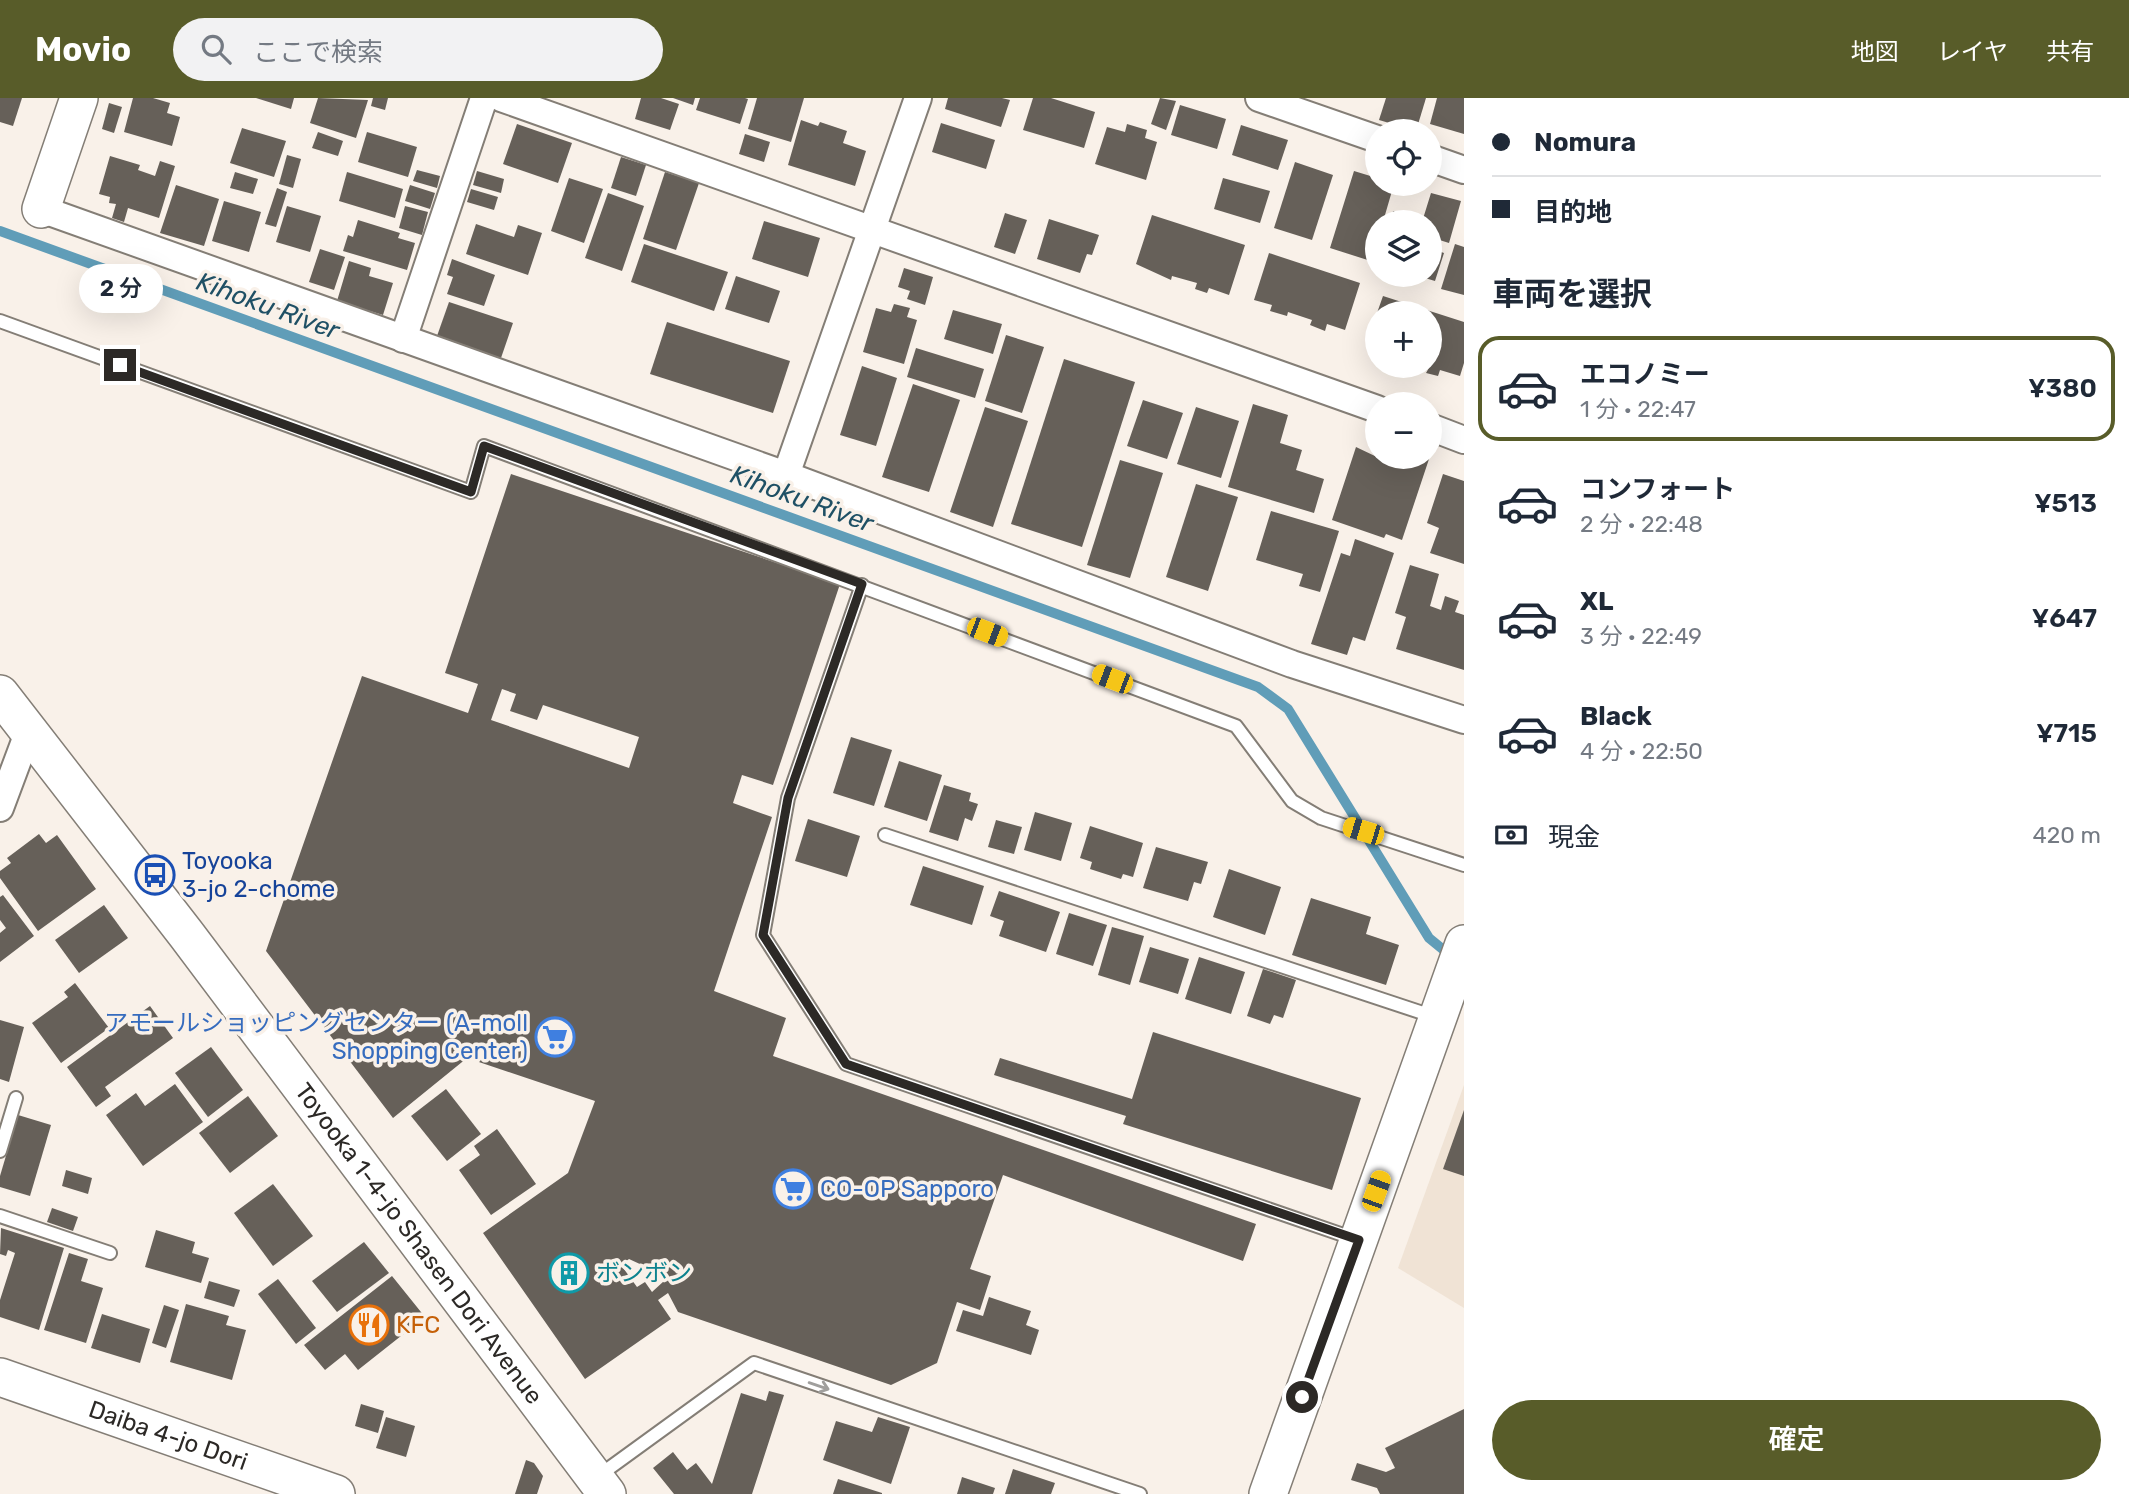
<!DOCTYPE html>
<html lang="ja">
<head>
<meta charset="utf-8">
<style>
  :root { --surface:#fff; --page:#f2f2f3; --text:#1f2937; --muted:#747a83; --line:#e0e1e3; --accent:#585c29 }
  body { margin:0; font-family:Rubik,"Noto Sans JP",sans-serif; background:var(--page); color:var(--text); height:100vh; display:flex; flex-direction:column; font-size:26px; white-space:nowrap }
  * { box-sizing:border-box; margin:0 }
  p { font-size:23px; color:var(--muted) }
  .icon { flex:none; width:38px; height:38px; fill:none; stroke:currentColor; stroke-width:2; stroke-linecap:round; stroke-linejoin:round }
  .map { position:relative; flex:1; overflow:hidden }
  .side { display:flex; flex-direction:column; background:var(--surface); width:665px }
  .side>* { flex:none }
  .hud { display:grid; align-content:center; height:154px; padding:0 28px; background:var(--surface) }
  .buttons { position:absolute; left:1365px; top:21px; display:grid; gap:14px }
  .buttons a { display:grid; place-items:center; width:77px; height:77px; border-radius:50%; background:var(--surface); box-shadow:0 7px 28px #0002; font-size:35px }
  .end { position:absolute; width:32px; height:32px; margin:-16px; border:9px solid #2c2926; background:#fff; box-shadow:0 0 0 4px #fff }
  .from { border-radius:50% }
  .bubble { position:absolute; height:49px; border-radius:24px; background:var(--surface); box-shadow:0 7px 28px #0002; font-size:23px; font-weight:600; line-height:49px; text-align:center }
  .car { position:absolute; width:21px; height:42px; margin:-21px -10px; border-radius:9px; box-shadow:0 0 5px 2px #0007; background:linear-gradient(#f5c518 24%,#345 0 40%,#f5c518 0 76%,#345 0 86%,#f5c518 0) }
  .hud b { display:flex; align-items:center; gap:24px; height:66px; font-size:26px }
  .hud b+b { border-top:2px solid var(--line) }
  .hud i { width:18px; height:18px; background:var(--text) }
  ul { padding:0; list-style:none }
  li { display:flex; align-items:center; gap:21px; height:105px; margin:0 14px 10px; padding:0 14px; border:4px solid transparent; border-radius:21px }
  li div { flex:1 }
  li b { display:block; font-size:26px }
  li em { font-style:normal; font-weight:600 }
  li.on { border-color:var(--accent) }
  li>.icon { width:63px; height:63px; stroke-width:1.5 }
  h2 { padding:0 28px; font-size:32px; line-height:84px }
  .pay { display:flex; align-items:center; gap:18px; height:77px; padding:0 28px; font-size:26px }
  .pay p { margin-inline-start:auto }
  .action { display:flex; gap:14px; margin-top:auto; padding:14px 28px }
  .action a { flex:1; height:80px; border-radius:42px; background:var(--accent); color:#fff; font-size:28px; font-weight:600; line-height:80px; text-align:center }
  header { display:flex; align-items:center; gap:42px; box-sizing:border-box; height:98px; padding:0 35px; background:var(--accent); color:#fff }
  header strong { font-size:33px }
  nav { display:flex; gap:38px; margin-inline-start:auto; font-size:24px }
  .search { width:490px; height:63px; background:var(--page); display:flex; align-items:center; gap:18px; box-sizing:border-box; padding:0 24px; border-radius:38px; color:var(--muted); font-size:26px }
  main { display:flex; flex:1; min-height:0 }
  .map>svg:first-child { display:block }
</style>
</head>
<body>
<header>
<strong>Movio</strong>
<div class="search"><svg class="icon" aria-label="search" viewBox="0 0 24 24"><circle cx="10" cy="10" r="6"/><path d="M15 15l6 6"/></svg>ここで検索</div>
<nav><a>地図</a><a>レイヤ</a><a>共有</a></nav>
</header>
<main>
<div class="map">
<svg width="1464" height="1396" viewBox="0 0 1464 1396">
  <rect width="100%" height="100%" fill="#f9f1e9"/>
  <polygon fill="#f0e3d5" points="1464,987 1464,1210 1398,1170"/>
  <g fill="none" stroke-linecap="round" stroke-linejoin="round">
    <polyline stroke="#609db8" stroke-width="10" points="0,133 1258,589 1288,611 1429,840 1451,858"/>
  </g>
  <g fill="#666059" fill-rule="evenodd">
    <polygon points="0,0 22,0 13,28 0,24"/>
    <polygon points="133,0 153,0 170,5 167,15 180,19 172,48 124,34"/>
    <polygon points="256,0 294,0 291,11"/>
    <polygon points="318,0 368,2 356,40 310,25"/>
    <polygon points="373,0 388,0 385,12 371,8"/>
    <polygon points="641,0 661,0 679,6 670,32 635,21"/>
    <polygon points="673,0 695,0 693,7"/>
    <polygon points="700,0 745,0 748,1 740,26 696,12"/>
    <polygon points="757,0 804,0 791,44 748,31"/>
    <polygon points="948,0 1002,0 1010,2 1001,29 945,11"/>
    <polygon points="1033,0 1051,0 1095,14 1084,50 1023,32"/>
    <polygon points="1160,0 1176,3 1166,32 1151,26"/>
    <polygon points="1386,0 1426,0 1416,33 1379,22"/>
    <polygon points="1437,0 1464,0 1464,36 1430,26"/>
    <polygon points="109,5 122,9 114,35 102,31"/>
    <polygon points="1180,7 1226,21 1217,51 1171,37"/>
    <polygon points="801,22 818,28 820,24 847,33 843,45 866,53 855,88 788,67"/>
    <polygon points="941,25 995,42 986,71 932,54"/>
    <polygon points="517,26 572,45 558,85 503,66"/>
    <polygon points="1127,26 1147,32 1145,40 1157,44 1146,82 1095,66 1107,29 1125,34"/>
    <polygon points="1241,27 1288,42 1278,72 1232,57"/>
    <polygon points="242,30 286,43 274,79 230,65"/>
    <polygon points="318,34 343,43 338,58 312,50"/>
    <polygon points="367,34 417,49 408,79 358,64"/>
    <polygon points="745,36 770,44 764,64 739,56"/>
    <polygon points="287,57 301,61 293,90 279,86"/>
    <polygon points="110,58 140,67 138,72 155,78 160,63 175,68 159,120 128,110 124,124 112,120 116,106 109,105 110,99 99,96"/>
    <polygon points="621,59 646,67 636,98 611,90"/>
    <polygon points="1295,64 1333,77 1312,142 1274,130"/>
    <polygon points="417,72 440,78 437,90 413,83"/>
    <polygon points="477,73 504,81 501,95 473,87"/>
    <polygon points="1354,73 1377,80 1377,86 1394,86 1385,117 1392,119 1393,113 1418,121 1417,124 1377,124 1377,165 1330,150"/>
    <polygon points="235,74 258,81 253,96 230,90"/>
    <polygon points="347,74 403,91 395,120 339,103"/>
    <polygon points="665,74 699,85 676,152 643,141"/>
    <polygon points="569,80 603,91 584,145 551,133"/>
    <polygon points="1223,80 1270,93 1260,125 1214,111"/>
    <polygon points="176,87 219,101 204,148 160,135"/>
    <polygon points="410,87 435,95 430,111 405,103"/>
    <polygon points="277,90 287,94 276,129 265,126"/>
    <polygon points="471,91 498,99 494,112 467,104"/>
    <polygon points="608,95 644,108 622,173 585,160"/>
    <polygon points="1431,95 1461,103 1449,145 1430,139 1430,124 1422,124"/>
    <polygon points="224,103 261,114 249,154 212,143"/>
    <polygon points="287,108 321,118 310,154 276,144"/>
    <polygon points="405,108 428,114 422,137 399,130"/>
    <polygon points="1005,115 1027,122 1015,156 994,149"/>
    <polygon points="1152,117 1245,147 1229,197 1209,190 1207,195 1195,191 1197,185 1172,178 1171,182 1136,166"/>
    <polygon points="1049,121 1099,137 1092,157 1087,156 1080,175 1037,161"/>
    <polygon points="358,122 400,135 398,140 415,145 407,172 343,153 348,137 353,139"/>
    <polygon points="764,123 820,140 808,179 752,161"/>
    <polygon points="476,126 514,139 518,127 542,135 528,177 466,156"/>
    <polygon points="644,146 728,174 714,213 631,184"/>
    <polygon points="1455,146 1464,149 1464,197 1441,191"/>
    <polygon points="1430,150 1444,155 1435,183 1415,177 1430,177"/>
    <polygon points="320,151 345,159 334,192 309,184"/>
    <polygon points="1269,155 1360,185 1345,232 1327,226 1325,233 1310,227 1312,222 1288,214 1287,218 1270,213 1272,207 1254,202"/>
    <polygon points="452,161 495,177 484,208 447,196 453,179 447,177"/>
    <polygon points="349,163 371,170 369,178 393,185 383,217 337,203"/>
    <polygon points="904,170 933,179 925,207 907,201 910,193 898,189"/>
    <polygon points="736,178 780,193 769,225 725,211"/>
    <polygon points="1383,198 1464,224 1464,265 1460,278 1440,272 1438,278 1426,275 1430,268 1430,215 1377,215"/>
    <polygon points="449,204 513,225 501,260 437,238"/>
    <polygon points="894,206 910,210 907,219 917,222 904,266 863,254 876,210 891,214"/>
    <polygon points="953,212 1002,226 993,256 944,241"/>
    <polygon points="1377,216 1377,249 1367,246"/>
    <polygon points="667,224 790,263 773,315 650,276"/>
    <polygon points="1006,237 1044,249 1022,315 985,303"/>
    <polygon points="916,250 984,271 975,300 907,279"/>
    <polygon points="1064,261 1135,284 1082,449 1011,426"/>
    <polygon points="862,268 897,280 876,348 840,337"/>
    <polygon points="913,286 960,302 929,394 882,379"/>
    <polygon points="1143,302 1183,315 1167,361 1127,348"/>
    <polygon points="1253,306 1288,317 1280,345 1302,352 1296,372 1324,381 1314,415 1228,389"/>
    <polygon points="985,309 1028,323 993,429 950,414"/>
    <polygon points="1196,309 1239,323 1221,380 1177,366"/>
    <polygon points="1356,349 1377,359 1429,361 1402,442 1386,436 1384,440 1332,422"/>
    <polygon points="1120,362 1163,375 1130,480 1087,467"/>
    <path d="M511,376L840,486L773,687L742,677L733,705L772,719L714,893L786,920L773,958L1256,1126L1243,1163L1003,1077L970,1171L991,1178L980,1212L957,1204L937,1265L891,1287L678,1214L668,1195L658,1202L671,1221L585,1281L483,1135L568,1075L595,1003L467,960L393,1020L266,853L362,578L468,615L478,586L445,575ZM502,591L516,596L510,613L537,622L543,607L639,639L629,670L491,622ZM629,1161L655,1173L664,1183L652,1194L645,1184L637,1189L621,1167Z"/>
    <polygon points="1443,376 1464,383 1464,466 1430,455 1439,430 1427,425"/>
    <polygon points="1196,386 1238,399 1208,493 1166,479"/>
    <polygon points="1271,413 1339,433 1320,494 1299,488 1303,476 1256,462"/>
    <polygon points="1355,441 1394,455 1365,543 1353,539 1347,557 1311,546 1341,455 1350,458"/>
    <polygon points="1410,467 1439,476 1430,508 1441,512 1445,498 1459,503 1455,514 1464,517 1464,572 1396,551 1406,519 1395,515"/>
    <polygon points="851,639 892,652 874,708 833,695"/>
    <polygon points="899,663 942,677 927,723 884,709"/>
    <polygon points="944,687 971,695 969,703 978,706 972,723 965,720 958,743 929,734"/>
    <polygon points="1035,714 1072,725 1061,763 1024,752"/>
    <polygon points="808,721 860,738 847,779 795,763"/>
    <polygon points="996,722 1022,729 1014,756 988,749"/>
    <polygon points="1090,728 1143,745 1133,779 1123,776 1121,781 1090,771 1092,764 1080,760"/>
    <polygon points="39,736 46,745 57,737 96,791 38,833 0,780 0,773 11,765 7,760"/>
    <polygon points="1156,749 1208,764 1201,786 1194,784 1188,803 1143,790"/>
    <polygon points="923,768 984,788 972,827 910,807"/>
    <polygon points="1229,771 1281,789 1265,837 1213,819"/>
    <polygon points="999,793 1060,814 1046,854 999,838 1004,823 990,818"/>
    <polygon points="3,797 34,838 0,864 0,835 6,830 0,822 0,799"/>
    <polygon points="1311,800 1371,819 1366,836 1399,847 1386,887 1292,857"/>
    <polygon points="104,807 128,840 79,875 55,842"/>
    <polygon points="1069,815 1107,827 1093,868 1056,856"/>
    <polygon points="1112,829 1144,838 1130,887 1098,877"/>
    <polygon points="1150,849 1189,861 1178,896 1139,884"/>
    <polygon points="1199,859 1245,874 1231,916 1185,901"/>
    <polygon points="1263,871 1296,882 1283,920 1274,917 1270,926 1247,918"/>
    <polygon points="75,885 109,930 61,965 32,925 68,899 64,894"/>
    <polygon points="150,908 173,940 105,989 111,998 96,1009 67,969"/>
    <polygon points="0,922 24,929 9,984 0,981"/>
    <polygon points="1153,934 1361,1000 1332,1092 1123,1026 1126,1018 994,977 1000,960 1132,1001"/>
    <polygon points="211,949 243,992 208,1019 175,975"/>
    <polygon points="175,986 203,1024 143,1068 106,1017 136,995 145,1008"/>
    <polygon points="446,991 481,1036 447,1063 411,1018"/>
    <polygon points="248,998 278,1038 230,1075 199,1035"/>
    <polygon points="1464,1012 1464,1078 1443,1071"/>
    <polygon points="18,1017 51,1027 30,1098 0,1089 0,1078"/>
    <polygon points="497,1031 536,1086 491,1117 459,1072 480,1057 474,1048"/>
    <polygon points="66,1072 92,1080 88,1096 62,1088"/>
    <polygon points="273,1086 313,1138 273,1168 234,1115"/>
    <polygon points="52,1110 78,1119 73,1133 47,1124"/>
    <polygon points="1,1130 64,1150 39,1232 0,1219 0,1202 15,1155 8,1152 6,1158 0,1156"/>
    <polygon points="156,1132 195,1144 192,1155 209,1160 201,1185 145,1169"/>
    <polygon points="364,1144 389,1175 337,1214 312,1183"/>
    <polygon points="69,1155 88,1161 81,1183 103,1190 86,1245 44,1232"/>
    <polygon points="392,1178 425,1219 358,1272 345,1256 325,1272 304,1247"/>
    <polygon points="278,1181 316,1230 296,1246 258,1196"/>
    <polygon points="209,1183 240,1192 234,1209 204,1200"/>
    <polygon points="989,1199 1031,1213 1026,1227 1039,1232 1031,1257 956,1233 963,1212 983,1218"/>
    <polygon points="186,1206 229,1218 226,1227 246,1232 232,1282 170,1264"/>
    <polygon points="164,1207 179,1212 166,1250 152,1245"/>
    <polygon points="102,1216 150,1231 140,1265 91,1250"/>
    <polygon points="769,1293 784,1297 752,1396 674,1396 653,1370 673,1354 687,1372 696,1365 712,1386 741,1295 766,1303"/>
    <polygon points="361,1306 384,1313 378,1335 355,1328"/>
    <polygon points="1464,1311 1464,1396 1380,1396 1377,1390 1351,1382 1357,1365 1386,1374 1395,1370 1385,1350"/>
    <polygon points="386,1319 415,1328 406,1359 376,1350"/>
    <polygon points="878,1319 910,1329 891,1386 823,1362 836,1323 872,1334"/>
    <polygon points="526,1362 534,1365 543,1378 537,1396 515,1396"/>
    <polygon points="1013,1371 1055,1385 1051,1396 1005,1396"/>
    <polygon points="962,1379 995,1390 993,1396 957,1396"/>
    <polygon points="838,1381 882,1395 882,1396 833,1396"/>
  </g>
  <g fill="none" stroke-linecap="round" stroke-linejoin="round">
    <g stroke="#847e76" stroke-width="16">
      <g id="lane">
        <polyline points="0,223 471,394 484,348 1236,628 1292,703 1321,720 1464,767"/>
        <polyline points="862,487 788,700 763,837 846,966 1355,1141"/>
        <polyline points="885,737 1435,919"/>
        <polyline points="0,1053 16,1000"/>
        <polyline points="0,1118 110,1155"/>
        <polyline points="597,1379 754,1265 1140,1396"/>
      </g>
    </g>
    <g stroke="#847e76" stroke-width="30">
      <g id="street">
        <polyline points="501,0 1377,311"/>
        <polyline points="1259,0 1377,41"/>
        <polyline points="1430,60 1464,72"/>
        <polyline points="41,111 786,377 1292,566 1464,622"/>
        <polyline points="403,241 484,0"/>
        <polyline points="1430,329 1464,342"/>
        <polyline points="786,377 918,0"/>
        <polyline points="0,710 28,635"/>
      </g>
    </g>
    <g stroke="#847e76" stroke-width="40">
      <g id="secondary">
        <polyline points="41,111 79,0"/>
        <path id="s1" d="M0,596L186,836L607,1396"/>
        <path id="s2" d="M0,1279L336,1396"/>
        <polyline points="1268,1396 1464,846"/>
      </g>
    </g>
    <use href="#lane" stroke="#fff" stroke-width="12"/>
    <use href="#street" stroke="#fff" stroke-width="26"/>
    <use href="#secondary" stroke="#fff" stroke-width="37"/>
  </g>
  <defs><path id="oneway-shaft" d="M-6 0H5M1.5-3L5.5 0L1.5 3" fill="none" stroke-width="1.6" stroke-linecap="round" stroke-linejoin="round" transform="scale(1.75)"/></defs>
  <use stroke="#a09f9d" href="#oneway-shaft" transform="translate(819 1288) rotate(19)"/>
  <g fill="none" stroke-linecap="round" stroke-linejoin="round">
    <polyline stroke="#2c2926" stroke-width="9" points="120,267 471,394 484,348 862,486 788,700 763,837 846,966 1359,1142 1302,1299"/>
  </g>
  <defs>
    <g id="bus-ring" transform="scale(2.0125)"><circle r="9.5" fill="#f9f1e9" stroke="#1a4fb4" stroke-width="1.5"/><path d="M-5-6H5V4H4V6H2V4H-2V6H-4V4H-5ZM-3.5-4V0h7V-4ZM-3.5 1.2v1.5H-2V1.2ZM2 1.2v1.5H3.5V1.2Z" fill="#1a4fb4"/></g>
    <g id="supermarket-ring" transform="scale(2.0125)"><circle r="9.5" fill="#f9f1e9" stroke="#3f7fe0" stroke-width="1.5"/><path d="M-6-5.5h2.5l.6 2H6L4.5 2H-2.5L-4.4-4H-6ZM-1.5 3.2a1.3 1.3 0 1 0 .1 0ZM3 3.2a1.3 1.3 0 1 0 .1 0Z" fill="#3f7fe0"/></g>
    <g id="building-ring" transform="scale(2.0125)"><circle r="9.5" fill="#f9f1e9" stroke="#0f9aa8" stroke-width="1.5"/><path d="M-4-6H4V6H1V3H-1V6H-4ZM-2.5-4.3h1.7v1.8h-1.7ZM.8-4.3h1.7v1.8H.8ZM-2.5-1h1.7V.8h-1.7ZM.8-1h1.7V.8H.8Z" fill="#0f9aa8"/></g>
    <g id="restaurant-ring" transform="scale(2.0125)"><circle r="9.5" fill="#f9f1e9" stroke="#e8710a" stroke-width="1.5"/><path d="M-5-6h1v4h1v-4h1v4h1v-4h1v5L-1.5 .5V6h-2V.5L-5-1ZM5-6V6H3V1.5H1.5Q1.5-4 5-6Z" fill="#e8710a"/></g>
  </defs>
  <g fill-rule="evenodd">
    <use href="#bus-ring" x="155" y="777"/>
    <use href="#supermarket-ring" x="555" y="939"/>
    <use href="#supermarket-ring" x="793" y="1091"/>
    <use href="#building-ring" x="569" y="1175"/>
    <use href="#restaurant-ring" x="369" y="1227"/>
  </g>
  <g text-anchor="middle" dominant-baseline="central" stroke-width="7" stroke-linejoin="round" paint-order="stroke">
    <g font-size="24" fill="#164399" stroke="#f9f1e9" text-anchor="start">
      <text x="182" y="763">Toyooka<tspan x="182" dy="28">3-jo 2-chome</tspan></text>
    </g>
    <g font-size="24" fill="#366cbe" stroke="#f9f1e9" text-anchor="end">
      <text x="528" y="925">アモールショッピングセンター (A-moll<tspan x="528" dy="28">Shopping Center)</tspan></text>
      <text x="820" y="1091" text-anchor="start">CO-OP Sapporo</text>
    </g>
    <g font-size="24" fill="#2c2926" stroke="#f9f1e9">
      <text stroke="none"><textPath href="#s1" startOffset="691">Toyooka 1-4-jo Shasen Dori Avenue</textPath></text>
      <text stroke="none"><textPath href="#s2" startOffset="178">Daiba 4-jo Dori</textPath></text>
    </g>
    <g font-size="24" fill="#0d838f" stroke="#f9f1e9" text-anchor="start">
      <text x="596" y="1175">ボンボン</text>
    </g>
    <g font-size="24" fill="#c56008" stroke="#f9f1e9" text-anchor="start">
      <text x="396" y="1227">KFC</text>
    </g>
    <g font-size="26" font-style="italic" fill="#1f5065" stroke="#f9f1e9">
      <text transform="translate(268 208) rotate(20)">Kihoku River</text>
      <text transform="translate(802 401) rotate(20)">Kihoku River</text>
    </g>
  </g>
</svg>
<div class="buttons">
<a><svg class="icon" aria-label="locate" viewBox="0 0 24 24"><circle cx="12" cy="12" r="6"/><path d="M12 2v4M12 18v4M2 12h4M18 12h4"/></svg></a>
<a><svg class="icon" aria-label="layers" viewBox="0 0 24 24"><path d="M12 4l9 5-9 5-9-5zM3 14l9 5 9-5"/></svg></a>
<a>+</a>
<a>−</a>
</div>
<i class="end from" style="left:1302px;top:1299px"></i>
<i class="end" style="left:120px;top:267px"></i>
<div class="bubble" style="left:79px;top:166px;width:84px">2 分</div>
<i class="car" style="left:987px;top:534px;rotate:111deg"></i>
<i class="car" style="left:1112px;top:581px;rotate:291deg"></i>
<i class="car" style="left:1363px;top:733px;rotate:287deg"></i>
<i class="car" style="left:1376px;top:1093px;rotate:20deg"></i>
</div>
<section class="side">
<div class="hud">
<b><i class="from"></i>Nomura</b>
<b><i></i>目的地</b>
</div>
<h2>車両を選択</h2>
<ul>
<li class="on"><svg class="icon" aria-label="car" viewBox="0 0 24 24"><path d="M5 17H2v-5l4-1 3-4h7l3 4 3 1v5h-3M9 17h6M6 11h13"/><circle cx="7" cy="17" r="2"/><circle cx="17" cy="17" r="2"/></svg><div><b>エコノミー</b><p>1 分 · 22:47</p></div><em>¥380</em></li>
<li><svg class="icon" aria-label="car" viewBox="0 0 24 24"><path d="M5 17H2v-5l4-1 3-4h7l3 4 3 1v5h-3M9 17h6M6 11h13"/><circle cx="7" cy="17" r="2"/><circle cx="17" cy="17" r="2"/></svg><div><b>コンフォート</b><p>2 分 · 22:48</p></div><em>¥513</em></li>
<li><svg class="icon" aria-label="car" viewBox="0 0 24 24"><path d="M5 17H2v-5l4-1 3-4h7l3 4 3 1v5h-3M9 17h6M6 11h13"/><circle cx="7" cy="17" r="2"/><circle cx="17" cy="17" r="2"/></svg><div><b>XL</b><p>3 分 · 22:49</p></div><em>¥647</em></li>
<li><svg class="icon" aria-label="car" viewBox="0 0 24 24"><path d="M5 17H2v-5l4-1 3-4h7l3 4 3 1v5h-3M9 17h6M6 11h13"/><circle cx="7" cy="17" r="2"/><circle cx="17" cy="17" r="2"/></svg><div><b>Black</b><p>4 分 · 22:50</p></div><em>¥715</em></li>
</ul>
<div class="pay"><svg class="icon" aria-label="cash" viewBox="0 0 24 24"><path d="M3 7h18v10H3z"/><circle cx="12" cy="12" r="2"/></svg>現金<p>420 m</p></div>
<div class="action"><a>確定</a></div>
</section>
</main>
</body>
</html>
